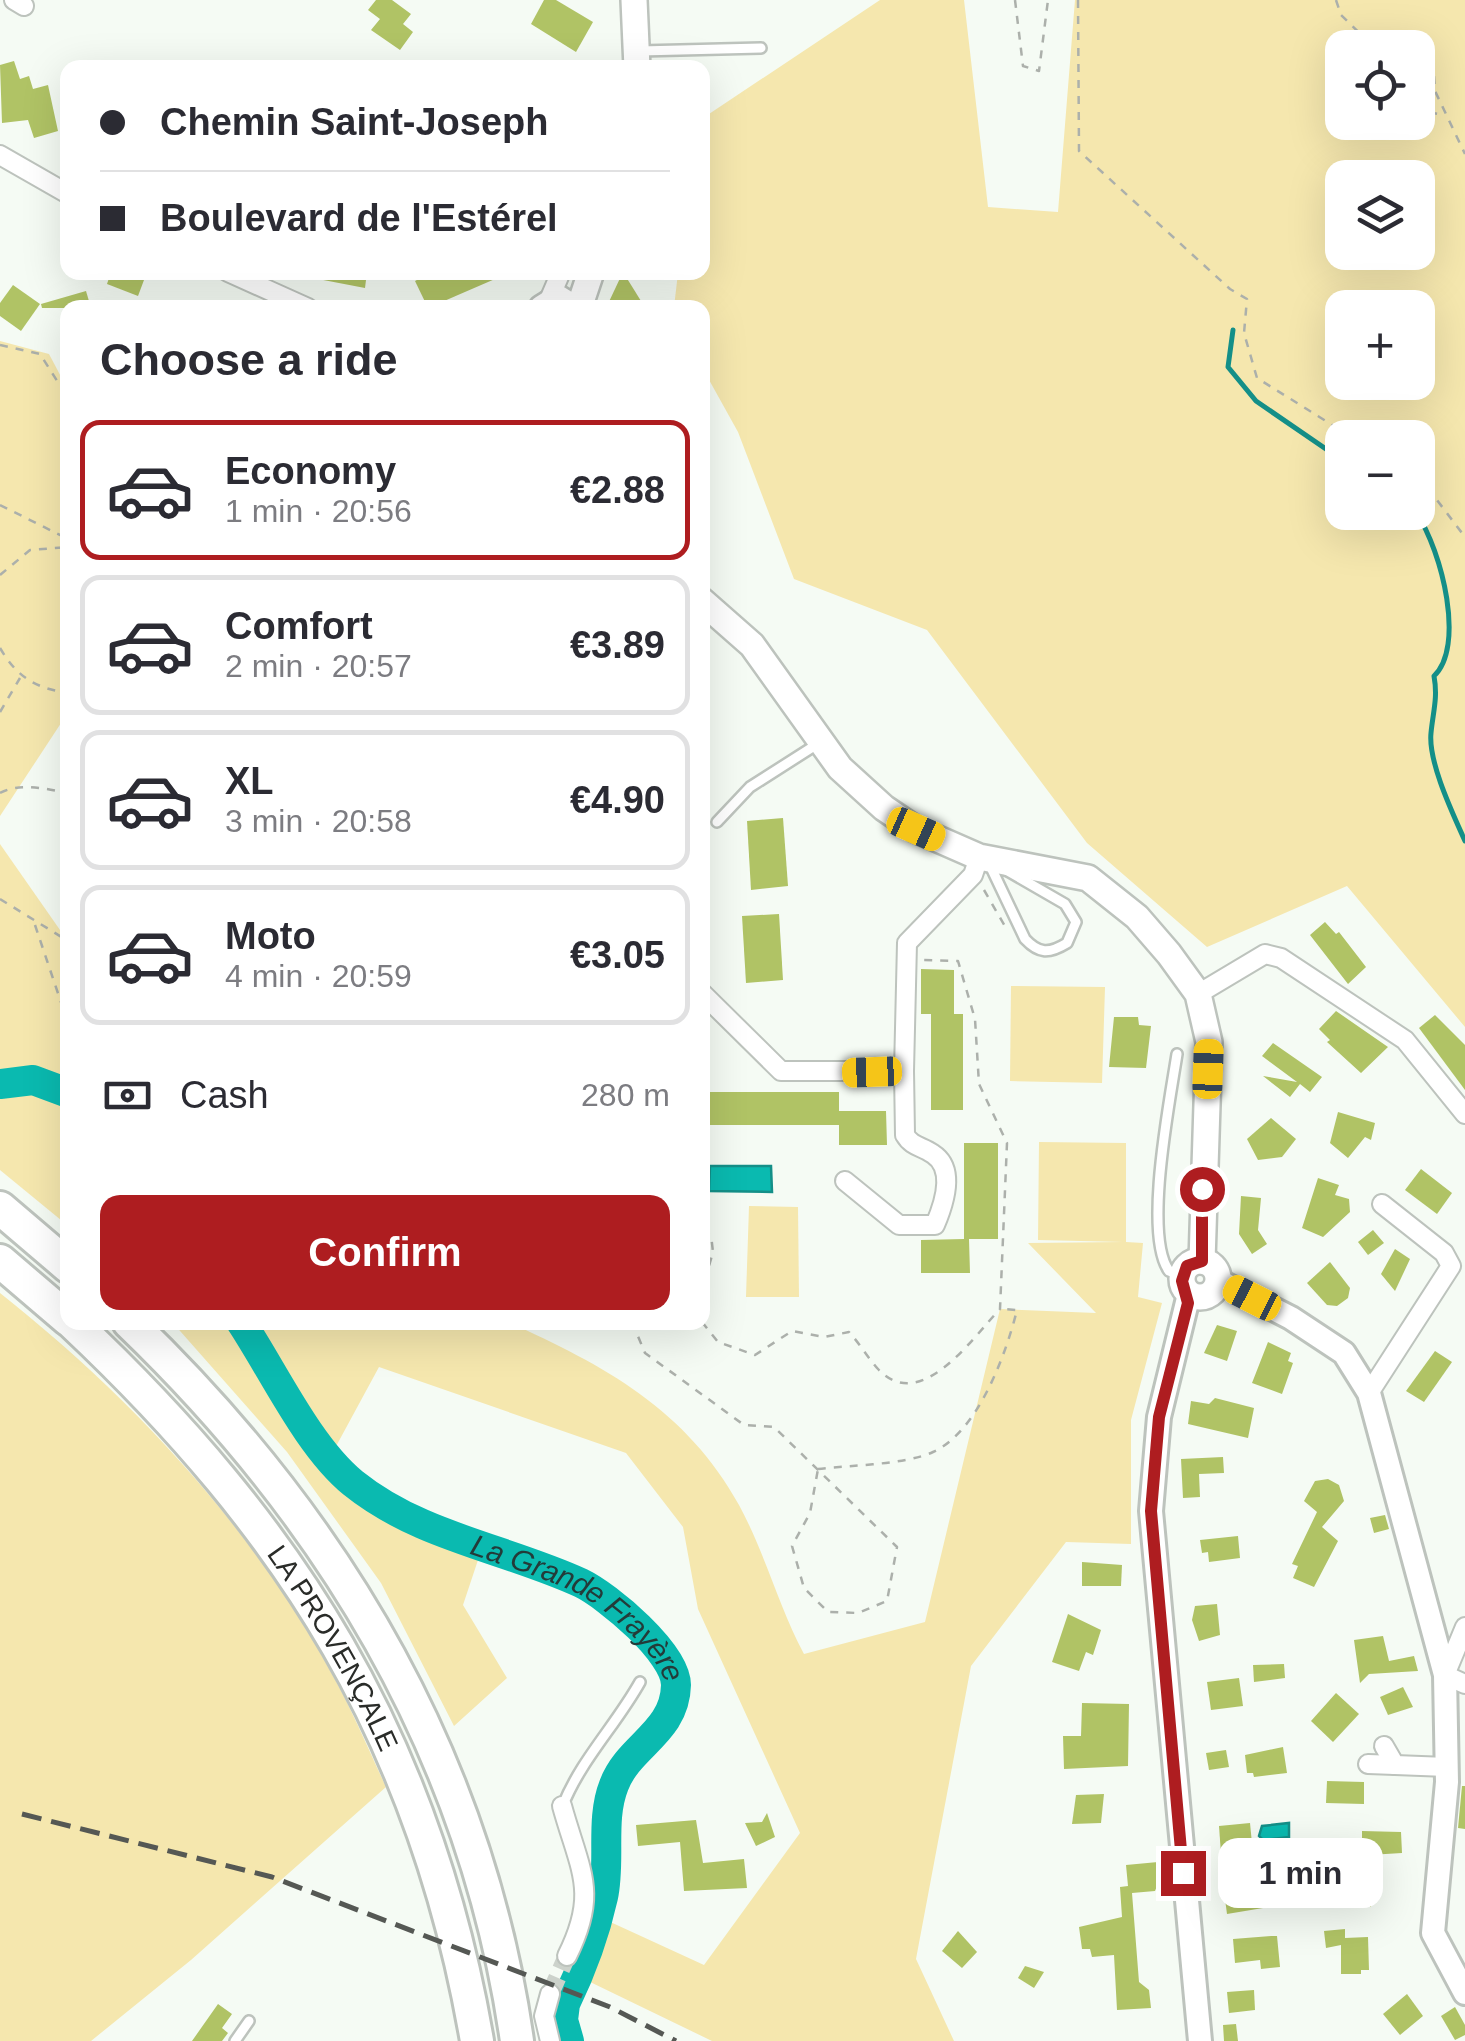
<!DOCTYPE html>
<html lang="en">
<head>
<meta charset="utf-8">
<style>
  :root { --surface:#fff; --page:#f2f2f3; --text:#2b2b33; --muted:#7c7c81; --line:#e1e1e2; --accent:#ae1d20 }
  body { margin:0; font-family:Arial,sans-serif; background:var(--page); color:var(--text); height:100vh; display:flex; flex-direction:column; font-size:38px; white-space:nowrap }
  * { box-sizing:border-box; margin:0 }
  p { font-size:32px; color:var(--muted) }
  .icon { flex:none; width:55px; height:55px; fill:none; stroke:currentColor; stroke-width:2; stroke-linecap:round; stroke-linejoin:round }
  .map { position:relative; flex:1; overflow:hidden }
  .sheet { position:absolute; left:60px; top:300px; width:650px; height:1030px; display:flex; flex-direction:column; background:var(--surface); border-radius:20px; box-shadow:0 10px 40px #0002 }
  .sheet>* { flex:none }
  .guide { position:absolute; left:60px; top:60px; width:650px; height:220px; border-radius:20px; box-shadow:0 10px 40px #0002; display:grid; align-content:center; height:220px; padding:0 40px; background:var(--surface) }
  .fabs { position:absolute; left:1325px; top:30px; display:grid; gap:20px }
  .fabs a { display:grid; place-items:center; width:110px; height:110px; border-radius:20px; background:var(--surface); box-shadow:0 10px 40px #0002; font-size:50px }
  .end { position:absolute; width:45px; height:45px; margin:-22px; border:12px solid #ae1d20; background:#fff; box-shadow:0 0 0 5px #fff }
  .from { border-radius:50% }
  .bubble { position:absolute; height:70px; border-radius:20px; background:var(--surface); box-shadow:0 10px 40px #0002; font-size:32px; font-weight:600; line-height:70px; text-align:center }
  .car { position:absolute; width:30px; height:60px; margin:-30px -15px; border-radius:12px; box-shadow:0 0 8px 2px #0007; background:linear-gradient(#f5c518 24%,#345 0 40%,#f5c518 0 76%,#345 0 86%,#f5c518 0) }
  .guide b { display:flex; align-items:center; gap:35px; height:95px; font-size:38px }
  .guide b+b { border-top:2px solid var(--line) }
  .guide i { width:25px; height:25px; background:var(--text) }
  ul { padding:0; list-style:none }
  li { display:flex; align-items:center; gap:30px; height:140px; margin:0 20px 15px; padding:0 20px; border:5px solid var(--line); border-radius:20px }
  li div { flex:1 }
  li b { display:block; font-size:38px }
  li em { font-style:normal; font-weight:600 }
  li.active { border-color:var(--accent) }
  li>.icon { width:90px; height:90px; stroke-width:1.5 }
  h2 { padding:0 40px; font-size:45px; line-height:120px }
  .pay { display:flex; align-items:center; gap:25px; height:110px; padding:0 40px; font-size:38px }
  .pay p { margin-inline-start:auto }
  .primary-button { display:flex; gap:20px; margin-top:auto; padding:20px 40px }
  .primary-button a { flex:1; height:115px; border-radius:20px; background:var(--accent); color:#fff; font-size:40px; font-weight:600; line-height:115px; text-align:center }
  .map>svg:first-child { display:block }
</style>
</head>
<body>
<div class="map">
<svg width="1465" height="2041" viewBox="0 0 1465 2041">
  <rect width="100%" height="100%" fill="#f5fbf4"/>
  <g fill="#f5e7ae" fill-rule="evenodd">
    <path d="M880,0H964L988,207L1058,212L1075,0H1465V1027L1347,886L1207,947L1087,843L927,630L794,579L738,432L703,369L702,308L674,307L678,273L702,272L703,118ZM1342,48H1418V122H1342ZM1342,178H1418V252H1342ZM1342,308H1418V382H1342ZM1342,438H1418V512H1342Z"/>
    <polygon points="0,341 49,354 67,388 67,714 0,816"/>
    <polygon points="0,844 67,940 67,1225 0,1170"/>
    <polygon points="1011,986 1105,987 1102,1083 1010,1081"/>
    <path d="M1039,1142L1126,1143V1242L1143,1243L1138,1297L1162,1303L1131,1420V1544L1066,1542L971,1666L916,1959L954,2041H712L586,1980L606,1920L704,1965L800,1833L698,1609L683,1527L626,1453L379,1367L334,1450L363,1488L479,1557L463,1605L507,1678L454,1726L381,1583L287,1452L173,1323L508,1322C604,1365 687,1410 739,1505C765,1553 779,1607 804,1654L925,1622L1000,1309L1096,1313L1028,1243L1123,1242L1038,1240Z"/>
    <polygon points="749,1206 798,1207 799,1297 746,1297"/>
    <path d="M0,1293C129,1395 250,1524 330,1670C351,1708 368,1748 386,1787L191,1960L91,2041H0Z"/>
  </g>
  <g fill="#0abab0" stroke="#148f88" stroke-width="2.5">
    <polygon points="710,1166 771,1166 772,1192 709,1191"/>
    <polygon points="1289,1823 1289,1837 1263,1840 1259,1836 1262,1826"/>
  </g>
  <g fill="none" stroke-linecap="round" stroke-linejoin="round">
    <g stroke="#148f88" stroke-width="5">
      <polyline points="1233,330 1228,367 1256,401 1342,460"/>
      <path d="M1416,512C1443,553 1465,647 1434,676C1438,698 1433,712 1431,733C1428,762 1453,814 1465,841"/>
    </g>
    <g stroke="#0abab0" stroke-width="30">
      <polyline points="0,1084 33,1080 68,1093"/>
      <path id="s1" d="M241,1322C274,1372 308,1446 353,1483C420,1537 505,1548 581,1583C608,1596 676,1653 676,1685C675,1733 629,1745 614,1785C600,1820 611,1861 603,1897C595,1933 581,1971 565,2004L563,2020L569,2041"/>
    </g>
  </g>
  <g fill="#b0c365">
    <polygon points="376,0 392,0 411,14 403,24 413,32 400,50 371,30 380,19 368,10"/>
    <polygon points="544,0 556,0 593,22 576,52 531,24"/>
    <polygon points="14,61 20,79 29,76 33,89 48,85 58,131 34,138 28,120 2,123 0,65"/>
    <polygon points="111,272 147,272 138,296 107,284"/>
    <polygon points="318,272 367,272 365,288 318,279"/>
    <polygon points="432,272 511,272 428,308 415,281"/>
    <polygon points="623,272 641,301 629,308 606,308"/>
    <polygon points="13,285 40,304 21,331 0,316 0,303"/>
    <polygon points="86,291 91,308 42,308 41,304"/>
    <polygon points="783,818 788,886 751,890 747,821"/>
    <polygon points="779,914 783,980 746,983 742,916"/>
    <polygon points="1325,922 1336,934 1339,932 1366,967 1348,984 1310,935"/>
    <polygon points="921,969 954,970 954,1014 963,1014 963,1110 931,1110 931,1014 921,1014"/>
    <polygon points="1336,1011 1388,1047 1361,1073 1327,1042 1330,1040 1319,1029"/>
    <polygon points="1435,1015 1465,1045 1465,1090 1419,1028"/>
    <polygon points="1114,1017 1138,1017 1139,1025 1151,1026 1146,1068 1109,1067"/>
    <polygon points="1273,1043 1322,1077 1310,1092 1300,1084 1290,1097 1263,1076 1297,1082 1262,1056"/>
    <polygon points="702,1092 839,1092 839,1111 886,1111 887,1145 839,1145 839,1125 702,1125"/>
    <polygon points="1338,1112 1375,1123 1371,1140 1365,1137 1348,1158 1330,1143"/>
    <polygon points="1271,1118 1296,1139 1282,1157 1258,1160 1247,1139"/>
    <polygon points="964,1143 998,1143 998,1239 969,1239 970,1273 921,1273 921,1240 964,1239"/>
    <polygon points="1421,1169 1452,1193 1437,1214 1405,1190"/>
    <polygon points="1318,1178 1339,1185 1335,1195 1349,1199 1350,1212 1323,1237 1302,1228"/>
    <polygon points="1241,1196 1261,1198 1258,1230 1267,1244 1252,1254 1239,1234"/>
    <polygon points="1373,1230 1384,1243 1368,1255 1358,1242"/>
    <polygon points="1395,1249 1410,1259 1395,1291 1381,1274"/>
    <polygon points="1330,1262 1350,1288 1348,1298 1337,1306 1327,1305 1307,1283"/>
    <polygon points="1217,1325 1237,1331 1227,1361 1204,1353"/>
    <polygon points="1268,1342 1291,1353 1288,1361 1293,1363 1282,1394 1252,1383"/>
    <polygon points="1435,1351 1452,1362 1424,1402 1406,1391"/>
    <polygon points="1215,1398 1254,1408 1248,1438 1188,1424 1191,1401 1209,1404"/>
    <polygon points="1223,1457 1224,1473 1199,1474 1200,1497 1183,1498 1181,1459"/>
    <polygon points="1328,1479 1339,1485 1344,1501 1322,1527 1338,1541 1314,1587 1293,1578 1298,1566 1292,1564 1317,1512 1304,1501 1315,1481"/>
    <polygon points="1385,1515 1389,1529 1374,1533 1370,1518"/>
    <polygon points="1238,1536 1240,1558 1209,1562 1208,1552 1202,1553 1200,1540"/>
    <polygon points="1082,1562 1122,1565 1121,1586 1082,1586"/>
    <polygon points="1217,1604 1220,1635 1199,1641 1192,1620 1195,1606"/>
    <polygon points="1068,1614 1101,1630 1093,1655 1086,1652 1079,1671 1052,1662"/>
    <polygon points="1383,1636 1389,1661 1414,1656 1418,1671 1369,1674 1360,1683 1354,1640"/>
    <polygon points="1284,1664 1285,1678 1254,1682 1253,1665"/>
    <polygon points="1239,1678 1243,1706 1211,1710 1207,1682"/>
    <polygon points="1403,1687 1413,1707 1388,1715 1380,1697"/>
    <polygon points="1336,1693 1359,1714 1333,1742 1311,1721"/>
    <polygon points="1082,1703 1129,1704 1128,1766 1064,1769 1063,1736 1081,1736"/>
    <polygon points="1283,1747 1287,1773 1254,1777 1253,1773 1247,1773 1245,1755"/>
    <polygon points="1226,1750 1229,1767 1209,1770 1206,1753"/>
    <polygon points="1327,1781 1364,1782 1364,1804 1326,1803"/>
    <polygon points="1462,1786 1465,1786 1465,1829 1458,1828"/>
    <polygon points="1104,1794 1101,1823 1072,1824 1076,1795"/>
    <polygon points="767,1813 775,1837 756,1846 745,1823 762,1822"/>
    <polygon points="696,1820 703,1863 744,1859 747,1888 684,1891 680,1842 638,1846 636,1825"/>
    <polygon points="1250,1823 1254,1864 1222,1868 1219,1826"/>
    <polygon points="1362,1831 1401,1832 1402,1853 1369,1855 1368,1847 1362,1847"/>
    <polygon points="1158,1862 1161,1876 1155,1891 1132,1893 1139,1982 1149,1990 1151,2008 1117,2010 1114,1955 1092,1957 1090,1949 1082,1949 1079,1927 1122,1917 1120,1887 1128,1886 1126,1865"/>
    <polygon points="1358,1881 1371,1882 1371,1907 1348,1906 1347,1886 1357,1886"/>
    <polygon points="1285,1887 1287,1904 1227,1914 1225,1899 1230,1898 1229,1893"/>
    <polygon points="1345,1929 1345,1938 1368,1937 1369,1970 1361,1970 1361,1974 1341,1974 1341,1945 1326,1948 1324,1931"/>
    <polygon points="958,1931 977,1952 962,1968 942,1951"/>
    <polygon points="1271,1936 1277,1936 1280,1967 1261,1969 1260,1960 1235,1963 1233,1939"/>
    <polygon points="1025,1966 1044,1972 1034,1988 1018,1978"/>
    <polygon points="1254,1990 1255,2010 1229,2013 1227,1992"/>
    <polygon points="1407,1994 1423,2016 1400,2035 1383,2014"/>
    <polygon points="218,2004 232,2014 222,2028 228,2033 222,2041 192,2041"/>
    <polygon points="1455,2007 1465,2025 1465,2035 1455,2040 1441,2016"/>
    <polygon points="1236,2024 1238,2041 1224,2041 1223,2025"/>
  </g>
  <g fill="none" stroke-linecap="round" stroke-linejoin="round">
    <polyline stroke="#ccd2cb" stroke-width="18" stroke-dasharray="18 9" stroke-linecap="butt" points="550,1994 567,1956"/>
    <g stroke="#bdc3bd" stroke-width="14">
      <g id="service">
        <polyline points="640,51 761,48"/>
        <polyline points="717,822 750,787 819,743"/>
        <path d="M987,859L1065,904L1076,922L1067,943C1049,954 1039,954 1025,939Z"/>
        <path d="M1177,1054C1170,1100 1143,1235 1169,1271L1182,1276"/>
        <path d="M563,1805C581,1760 616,1725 640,1682"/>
        <polyline points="235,2041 249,2021"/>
      </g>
    </g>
    <g stroke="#bdc3bd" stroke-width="22">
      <g id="minor">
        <polyline points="14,0 24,6"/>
        <polyline points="0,155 68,194"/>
        <polyline points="228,272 308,308"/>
        <polyline points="549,300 561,272"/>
        <polyline points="702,993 781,1071 904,1071 907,943 973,875 979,857"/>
        <polyline points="1198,994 1265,954 1281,958 1405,1040 1465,1114"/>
        <path d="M845,1181L899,1225H935C944,1204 956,1169 933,1154C922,1146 912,1147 905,1135L904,1071"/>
        <polyline points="1369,1393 1451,1266 1444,1253 1382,1204"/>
        <polyline points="1465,1627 1445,1675 1465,1684"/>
        <polyline points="1384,1746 1395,1765 1447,1767"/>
        <polyline points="1368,1764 1395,1765"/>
        <path d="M562,1806C580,1871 599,1892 567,1956"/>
        <polyline points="550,2041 544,2016 550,1994"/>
      </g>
    </g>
    <g stroke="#bdc3bd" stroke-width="28">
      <g id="tertiary">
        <polyline points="1217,1280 1291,1318 1344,1353 1369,1393 1445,1675 1447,1782 1433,1933 1465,1993"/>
        <polyline points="1189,1294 1159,1417 1151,1511 1200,2041"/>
      </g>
    </g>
    <g stroke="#bdc3bd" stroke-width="30">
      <g id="secondary">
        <polyline points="634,0 637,68"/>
        <polyline points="542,308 558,298 574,308"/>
        <polyline points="579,308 591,272"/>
        <polyline points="702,601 752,645 840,768 884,808 915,829 979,857 1088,878 1137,917 1169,954 1198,994 1209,1042 1202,1261"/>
        <circle cx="1200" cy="1279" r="18"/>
      </g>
    </g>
    <g stroke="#bdc3bd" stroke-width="38">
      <g id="motorway">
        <polyline points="0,1208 68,1266"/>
        <polyline points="0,1261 68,1319"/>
        <path id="s2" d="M72,1322C293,1530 425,1739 477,2041"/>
        <path d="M129,1322C335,1520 476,1755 517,2041"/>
      </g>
    </g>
    <g stroke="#acb0ab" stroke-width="2.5" stroke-dasharray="8 8" stroke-linecap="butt">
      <polyline points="1015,0 1023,66 1039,71 1048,0"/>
      <polyline points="1078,0 1079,151 1230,289 1247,299 1244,333 1257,378 1353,438"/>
      <polyline points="1336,0 1341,15 1375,48"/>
      <polyline points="1434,76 1435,91 1465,154"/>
      <polyline points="1418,100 1433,113 1444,115"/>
      <polyline points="0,345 40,354 68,398"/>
      <polyline points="1418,475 1465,537"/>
      <polyline points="0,505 68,539"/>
      <polyline points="0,575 30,550 68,547"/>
      <path d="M0,648C17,677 35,688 68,693"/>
      <polyline points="0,712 20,678"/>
      <path d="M0,793C20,782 46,789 68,793"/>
      <polyline points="984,890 1006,928"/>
      <polyline points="0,899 68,941"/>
      <polyline points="35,925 68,1023"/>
      <polyline points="702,1234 711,1235 713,1252 702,1290"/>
      <polyline points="632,1322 645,1353 744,1425 774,1427 897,1547 887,1601 858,1613 828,1612 804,1588 792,1546 810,1513 818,1469"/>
      <path d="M702,1322L718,1342L755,1355L792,1331L824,1337L849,1332C860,1344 868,1358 878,1369C921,1415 973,1337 1000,1309L1007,1143L979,1084L975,1019L958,961L922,960"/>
      <path d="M818,1469C850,1465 905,1465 933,1452C978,1432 1006,1354 1017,1310L1002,1309"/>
    </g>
    <use href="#service" stroke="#fff" stroke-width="9"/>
    <use href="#minor" stroke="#fff" stroke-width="18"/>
    <use href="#tertiary" stroke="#fff" stroke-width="22"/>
    <use href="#secondary" stroke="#fff" stroke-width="25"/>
    <use href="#motorway" stroke="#fff" stroke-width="32"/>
    <polyline stroke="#555854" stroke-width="5" stroke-dasharray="20 10" stroke-linecap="butt" points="22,1814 272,1877 610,2007 676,2041"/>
  </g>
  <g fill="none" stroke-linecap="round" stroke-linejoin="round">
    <polyline stroke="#ae1d20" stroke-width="12" points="1183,1873 1151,1511 1159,1417 1188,1303 1182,1281 1187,1266 1202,1261 1202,1189"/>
  </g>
  <g text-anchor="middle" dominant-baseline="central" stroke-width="8" stroke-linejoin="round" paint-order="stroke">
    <g font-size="28" fill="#2a2c29" stroke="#fff">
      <text stroke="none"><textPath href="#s2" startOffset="420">LA PROVENÇALE</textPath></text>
    </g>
    <g font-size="30" font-style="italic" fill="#233b39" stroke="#fff">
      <text stroke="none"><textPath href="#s1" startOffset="458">La Grande Frayère</textPath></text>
    </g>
  </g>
</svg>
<div class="fabs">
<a><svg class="icon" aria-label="locate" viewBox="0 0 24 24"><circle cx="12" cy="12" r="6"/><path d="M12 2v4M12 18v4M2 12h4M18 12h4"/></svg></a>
<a><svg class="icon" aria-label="layers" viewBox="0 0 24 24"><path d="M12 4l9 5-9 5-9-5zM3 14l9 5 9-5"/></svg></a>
<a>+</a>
<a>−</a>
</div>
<i class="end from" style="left:1202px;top:1189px"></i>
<i class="end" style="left:1183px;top:1873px"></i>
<div class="bubble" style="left:1218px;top:1838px;width:165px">1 min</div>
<i class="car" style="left:916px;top:829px;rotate:114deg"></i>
<i class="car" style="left:1208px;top:1069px;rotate:2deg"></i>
<i class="car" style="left:872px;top:1072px;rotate:268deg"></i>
<i class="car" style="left:1252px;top:1298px;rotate:297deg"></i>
<div class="guide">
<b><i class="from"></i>Chemin Saint-Joseph</b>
<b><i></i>Boulevard de l'Estérel</b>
</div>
<section class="sheet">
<h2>Choose a ride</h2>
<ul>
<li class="active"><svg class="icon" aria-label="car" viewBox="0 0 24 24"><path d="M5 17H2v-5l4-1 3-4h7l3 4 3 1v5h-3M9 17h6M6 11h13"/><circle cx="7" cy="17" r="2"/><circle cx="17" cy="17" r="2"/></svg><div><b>Economy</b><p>1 min · 20:56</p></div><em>€2.88</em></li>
<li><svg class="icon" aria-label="car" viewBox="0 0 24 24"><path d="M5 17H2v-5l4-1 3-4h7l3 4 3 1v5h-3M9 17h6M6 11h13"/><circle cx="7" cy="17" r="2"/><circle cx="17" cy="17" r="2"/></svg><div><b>Comfort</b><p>2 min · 20:57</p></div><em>€3.89</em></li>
<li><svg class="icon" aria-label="car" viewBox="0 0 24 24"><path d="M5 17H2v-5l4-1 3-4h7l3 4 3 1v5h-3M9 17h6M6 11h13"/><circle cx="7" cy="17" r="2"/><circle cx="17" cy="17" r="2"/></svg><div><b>XL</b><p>3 min · 20:58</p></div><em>€4.90</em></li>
<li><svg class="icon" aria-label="car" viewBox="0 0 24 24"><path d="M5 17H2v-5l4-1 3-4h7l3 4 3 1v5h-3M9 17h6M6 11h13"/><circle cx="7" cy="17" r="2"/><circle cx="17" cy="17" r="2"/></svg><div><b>Moto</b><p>4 min · 20:59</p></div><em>€3.05</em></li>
</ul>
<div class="pay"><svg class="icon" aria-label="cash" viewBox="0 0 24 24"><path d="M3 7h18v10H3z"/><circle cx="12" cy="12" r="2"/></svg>Cash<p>280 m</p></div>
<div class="primary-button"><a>Confirm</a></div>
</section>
</div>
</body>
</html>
